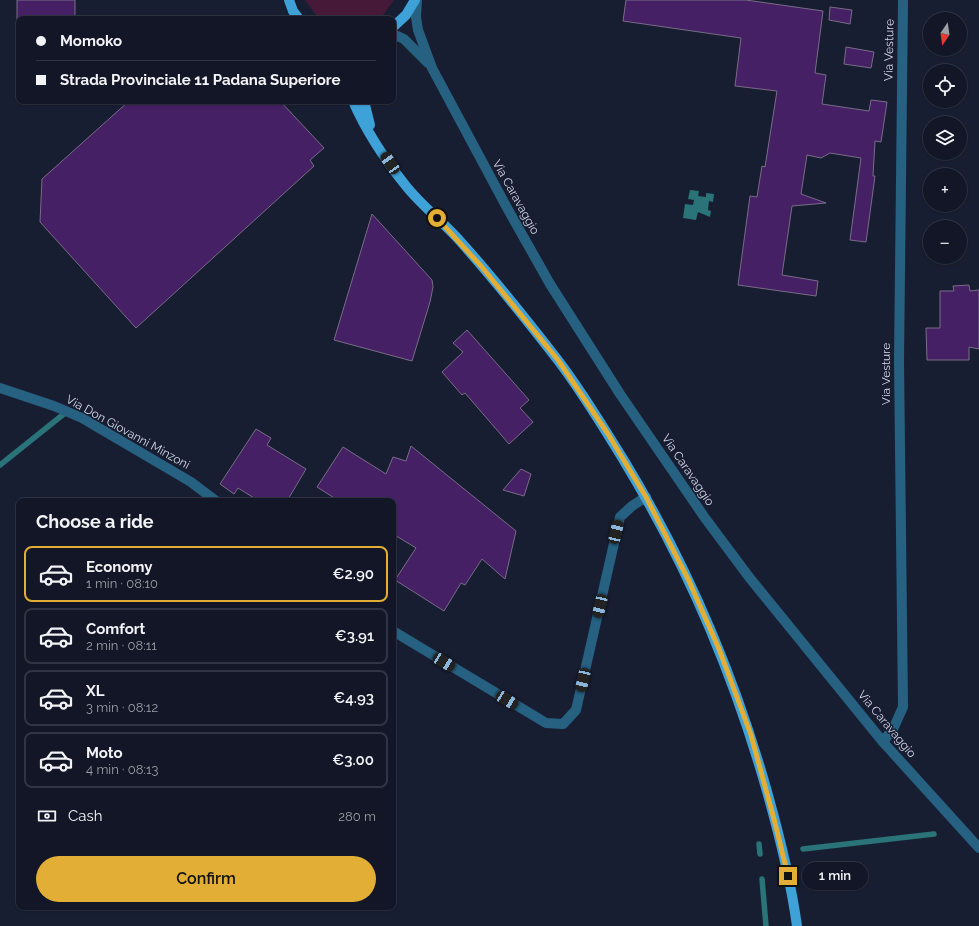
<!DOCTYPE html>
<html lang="en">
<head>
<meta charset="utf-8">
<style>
  :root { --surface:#121626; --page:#1f2332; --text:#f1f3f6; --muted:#9c9fa7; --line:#313543; --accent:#e3ae35 }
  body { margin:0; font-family:Raleway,sans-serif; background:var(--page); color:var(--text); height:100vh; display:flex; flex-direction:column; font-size:15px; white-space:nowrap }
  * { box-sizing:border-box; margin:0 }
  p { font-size:13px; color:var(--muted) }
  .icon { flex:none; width:22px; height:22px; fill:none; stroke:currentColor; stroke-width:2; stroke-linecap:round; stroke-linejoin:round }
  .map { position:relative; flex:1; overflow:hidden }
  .side { position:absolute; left:16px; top:498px; width:380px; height:412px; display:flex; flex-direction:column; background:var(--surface); border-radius:8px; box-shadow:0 1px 3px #0004,0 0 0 1px var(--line) }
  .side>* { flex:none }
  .hud { position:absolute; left:16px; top:16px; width:380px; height:88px; border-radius:8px; box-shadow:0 1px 3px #0004,0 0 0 1px var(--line); display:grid; align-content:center; height:88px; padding:0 20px; background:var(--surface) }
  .needle { width:26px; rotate:193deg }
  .fabs { position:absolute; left:923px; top:12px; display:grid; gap:8px }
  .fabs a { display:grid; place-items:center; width:44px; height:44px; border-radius:50%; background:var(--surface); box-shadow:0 1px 3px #0004,0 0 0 1px var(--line); font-size:20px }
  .end { position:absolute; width:18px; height:18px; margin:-9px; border:5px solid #e3ae35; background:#111; box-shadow:0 0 0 2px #111 }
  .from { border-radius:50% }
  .bubble { position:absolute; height:28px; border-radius:14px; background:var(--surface); box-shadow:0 1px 3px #0004,0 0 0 1px var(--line); font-size:13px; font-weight:600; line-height:28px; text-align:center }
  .car { position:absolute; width:12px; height:24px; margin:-12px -6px; border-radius:5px; box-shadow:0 0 3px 1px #0007; background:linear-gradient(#222 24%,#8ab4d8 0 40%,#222 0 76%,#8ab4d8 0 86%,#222 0) }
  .hud b { display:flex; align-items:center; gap:14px; height:38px; font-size:15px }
  .hud b+b { border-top:1px solid var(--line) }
  .hud i { width:10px; height:10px; background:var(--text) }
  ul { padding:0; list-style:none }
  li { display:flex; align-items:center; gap:12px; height:56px; margin:0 8px 6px; padding:0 12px; border:2px solid var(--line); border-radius:8px }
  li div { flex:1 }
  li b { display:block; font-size:15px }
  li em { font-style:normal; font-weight:600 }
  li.selected { border-color:var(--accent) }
  li>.icon { width:36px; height:36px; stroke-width:1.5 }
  h2 { padding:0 20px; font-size:18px; line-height:48px }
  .pay { display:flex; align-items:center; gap:10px; height:44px; padding:0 20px; font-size:15px }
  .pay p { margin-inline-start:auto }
  .button { display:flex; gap:8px; margin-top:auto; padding:8px 20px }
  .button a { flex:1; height:46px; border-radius:24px; background:var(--accent); color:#111; font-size:16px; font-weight:600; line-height:46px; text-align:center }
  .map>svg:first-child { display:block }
</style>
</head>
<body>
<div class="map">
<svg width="979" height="926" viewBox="0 0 979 926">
  <rect width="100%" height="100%" fill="#181e32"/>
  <polygon fill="#461939" points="305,0 394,0 380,19 319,19"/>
  <polygon fill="#2a7379" points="690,190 699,191 698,196 706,197 706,193 714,194 713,202 709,201 708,210 711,211 710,217 698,212 696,220 683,218 685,204 693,205 694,200 688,199"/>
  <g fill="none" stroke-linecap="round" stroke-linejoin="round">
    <g stroke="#2a7379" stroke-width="5.5">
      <polyline points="0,465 65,413"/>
      <polyline points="759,844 760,854"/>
      <polyline points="803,849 934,834"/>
      <polyline points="762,879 766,926"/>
    </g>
  </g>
  <g fill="#452065" stroke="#786c86">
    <rect x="17" y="0" width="58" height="19"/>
    <polygon points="626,0 746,0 823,11 815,73 826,75 822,104 869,111 871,100 887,102 881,142 875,141 873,176 875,176 866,242 850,240 861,158 830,153 821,158 807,155 801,194 826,203 792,206 782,275 818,281 816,296 738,285 750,196 757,197 762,166 765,167 777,91 735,86 741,38 623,21"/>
    <polygon points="830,7 852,10 850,24 829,20"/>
    <polygon points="846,47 874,52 871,68 844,64"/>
    <polygon points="129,101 280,101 324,148 310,160 314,166 136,328 40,222 42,179"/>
    <polygon points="372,214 432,280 433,287 430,302 412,361 334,340"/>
    <polygon points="969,285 970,291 979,290 979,349 969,347 969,360 927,360 926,328 940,328 940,291 954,291 953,286"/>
    <polygon points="467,330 529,400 520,408 533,422 509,444 465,393 462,395 442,372 463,352 453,343"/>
    <polygon points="256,429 271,438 267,445 306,469 287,501 259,501 238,488 234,494 220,484"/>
    <polygon points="411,446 516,531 505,579 482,559 465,585 461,583 444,611 395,580 416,548 393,534 393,501 339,501 317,487 343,447 386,474 393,457 406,461"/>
    <polygon points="521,469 531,474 524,496 503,490"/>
  </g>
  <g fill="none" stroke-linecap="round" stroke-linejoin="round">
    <g stroke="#276182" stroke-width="10">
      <polyline points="417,0 416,17 418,30 432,68 506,206 550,284 620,394 705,518 749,577 883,742 979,848"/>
      <polyline points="393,34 404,39 428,63"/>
      <polyline points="0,388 54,406 82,418 191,482 216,501"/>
      <polyline points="393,631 546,723 563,724 576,710 620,517 632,506 646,497"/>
      <polyline points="883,742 894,727 903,707 899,361 903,0"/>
    </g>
    <g stroke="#3ea2d9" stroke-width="10">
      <polyline points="289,0 293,11 299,19"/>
      <polyline points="393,27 406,15 415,0"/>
      <path d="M353,101C366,131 386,161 406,186C422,206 443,222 460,241C494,279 526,319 557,359C581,390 602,425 623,459C687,564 735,677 768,795C780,838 791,882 797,926"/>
      <polyline points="364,101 370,125"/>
    </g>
  </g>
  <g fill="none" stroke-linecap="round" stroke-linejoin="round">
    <polyline stroke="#e3ae35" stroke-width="5" points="437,218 481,266 558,360 608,434 646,497 689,581 719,649 751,735 775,823 788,876"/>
  </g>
  <g text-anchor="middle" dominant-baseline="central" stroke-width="3" stroke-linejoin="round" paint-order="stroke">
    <g font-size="12" fill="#d3d8e7" stroke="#181e32">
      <text transform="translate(889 50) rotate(-89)">Via Vesture</text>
      <text transform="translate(516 197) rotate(61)">Via Caravaggio</text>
      <text transform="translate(886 374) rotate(-90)">Via Vesture</text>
      <text transform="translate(128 432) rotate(29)">Via Don Giovanni Minzoni</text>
      <text transform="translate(688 470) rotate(56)">Via Caravaggio</text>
      <text transform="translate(887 724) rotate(50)">Via Caravaggio</text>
    </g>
  </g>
</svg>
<div class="fabs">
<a><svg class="needle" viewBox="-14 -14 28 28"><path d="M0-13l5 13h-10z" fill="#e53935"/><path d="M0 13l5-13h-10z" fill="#9c9fa7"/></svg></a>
<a><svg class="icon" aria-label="locate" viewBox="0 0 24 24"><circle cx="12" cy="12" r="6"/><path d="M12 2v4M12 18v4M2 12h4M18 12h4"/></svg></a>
<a><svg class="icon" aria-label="layers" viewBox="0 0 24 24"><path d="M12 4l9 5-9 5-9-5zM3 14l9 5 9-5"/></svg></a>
<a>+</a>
<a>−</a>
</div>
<i class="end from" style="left:437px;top:218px"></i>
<i class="end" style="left:788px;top:876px"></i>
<div class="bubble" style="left:802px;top:862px;width:66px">1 min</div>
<i class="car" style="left:390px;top:163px;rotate:326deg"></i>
<i class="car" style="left:616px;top:532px;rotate:13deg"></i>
<i class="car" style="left:600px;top:606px;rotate:193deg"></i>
<i class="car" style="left:444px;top:662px;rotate:121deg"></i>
<i class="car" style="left:583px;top:680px;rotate:193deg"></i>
<i class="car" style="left:507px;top:700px;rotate:121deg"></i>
<div class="hud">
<b><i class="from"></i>Momoko</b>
<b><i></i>Strada Provinciale 11 Padana Superiore</b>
</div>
<section class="side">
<h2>Choose a ride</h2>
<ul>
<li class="selected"><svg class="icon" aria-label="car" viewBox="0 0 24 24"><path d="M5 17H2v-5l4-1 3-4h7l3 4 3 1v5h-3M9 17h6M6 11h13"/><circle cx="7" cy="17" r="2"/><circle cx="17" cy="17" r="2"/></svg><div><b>Economy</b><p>1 min · 08:10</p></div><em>€2.90</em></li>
<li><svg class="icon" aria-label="car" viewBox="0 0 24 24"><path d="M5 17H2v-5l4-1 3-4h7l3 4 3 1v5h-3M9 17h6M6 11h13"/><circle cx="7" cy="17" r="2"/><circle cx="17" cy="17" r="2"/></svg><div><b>Comfort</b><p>2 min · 08:11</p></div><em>€3.91</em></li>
<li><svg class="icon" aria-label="car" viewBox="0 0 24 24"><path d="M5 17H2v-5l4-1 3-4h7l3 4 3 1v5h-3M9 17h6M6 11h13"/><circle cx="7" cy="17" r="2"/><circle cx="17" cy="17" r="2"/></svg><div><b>XL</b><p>3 min · 08:12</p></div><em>€4.93</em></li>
<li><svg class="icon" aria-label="car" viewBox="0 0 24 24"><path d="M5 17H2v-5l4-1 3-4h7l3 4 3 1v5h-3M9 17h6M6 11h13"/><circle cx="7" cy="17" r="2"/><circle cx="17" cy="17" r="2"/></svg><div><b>Moto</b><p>4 min · 08:13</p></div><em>€3.00</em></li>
</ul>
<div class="pay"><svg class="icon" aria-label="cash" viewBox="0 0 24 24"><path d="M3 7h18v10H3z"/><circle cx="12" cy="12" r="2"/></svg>Cash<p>280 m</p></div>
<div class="button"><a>Confirm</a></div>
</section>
</div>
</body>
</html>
